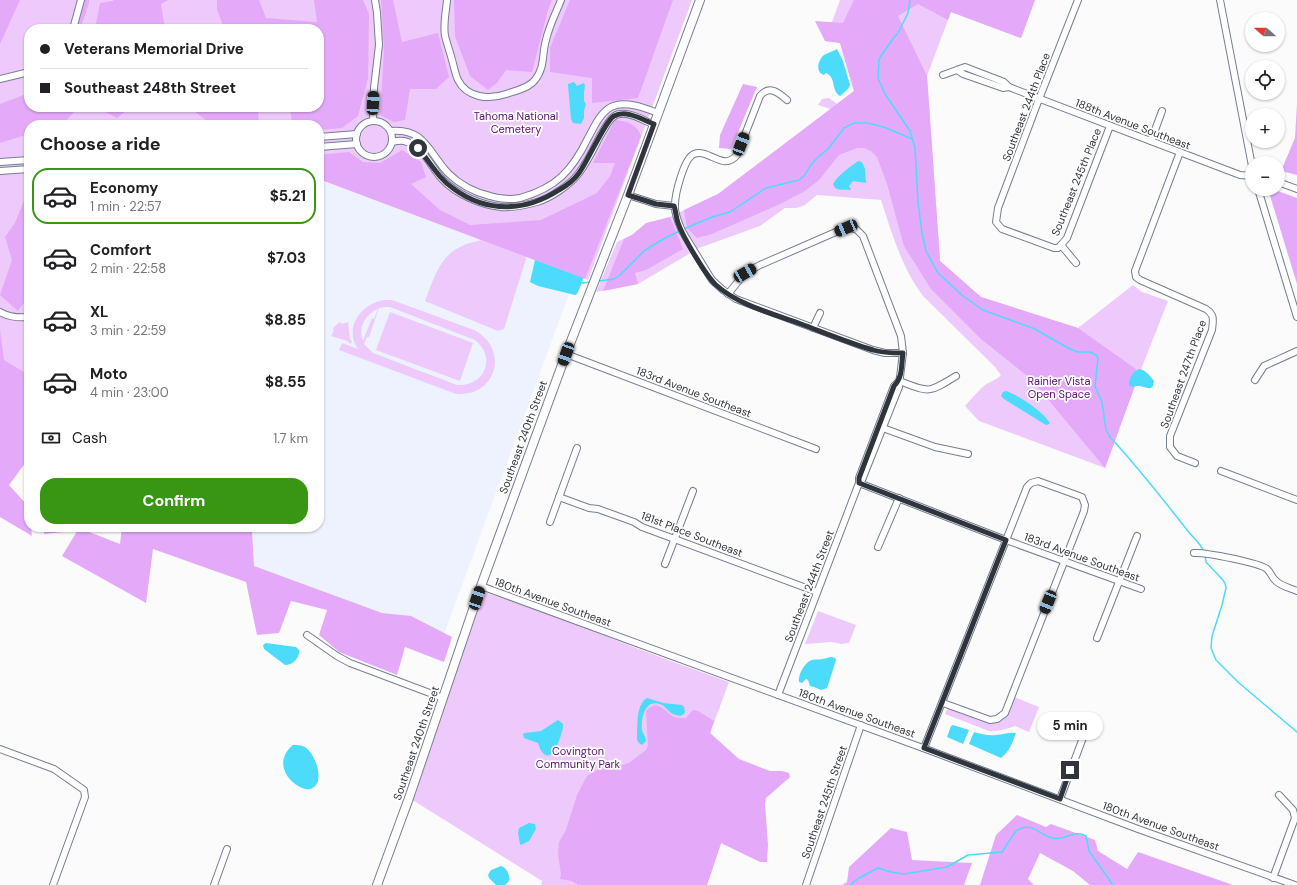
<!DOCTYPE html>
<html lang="en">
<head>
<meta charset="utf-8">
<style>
  :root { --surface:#fff; --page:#f6f6f6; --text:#202124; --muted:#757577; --line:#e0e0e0; --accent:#399613 }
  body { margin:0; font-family:"DM Sans",sans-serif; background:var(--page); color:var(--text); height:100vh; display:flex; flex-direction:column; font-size:15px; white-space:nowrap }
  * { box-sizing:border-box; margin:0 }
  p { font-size:13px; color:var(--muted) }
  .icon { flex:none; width:22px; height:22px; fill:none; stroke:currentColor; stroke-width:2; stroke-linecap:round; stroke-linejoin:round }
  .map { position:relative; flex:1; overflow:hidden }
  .side { position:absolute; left:24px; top:120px; width:300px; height:412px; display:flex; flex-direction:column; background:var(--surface); border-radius:16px; box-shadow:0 1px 3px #0004 }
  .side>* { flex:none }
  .top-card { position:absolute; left:24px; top:24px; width:300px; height:88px; border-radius:16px; box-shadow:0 1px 3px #0004; display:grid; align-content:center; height:88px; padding:0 16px; background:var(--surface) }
  .needle { width:26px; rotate:290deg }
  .controls { position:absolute; left:1245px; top:12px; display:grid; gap:8px }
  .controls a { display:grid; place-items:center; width:40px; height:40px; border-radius:50%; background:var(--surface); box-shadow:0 1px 3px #0004; font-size:20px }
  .end { position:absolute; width:18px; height:18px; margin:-9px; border:5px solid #30343c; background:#fff; box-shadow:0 0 0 2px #fff }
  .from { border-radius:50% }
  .bubble { position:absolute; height:28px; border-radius:14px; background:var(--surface); box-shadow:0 1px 3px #0004; font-size:13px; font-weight:700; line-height:28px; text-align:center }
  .car { position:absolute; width:12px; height:24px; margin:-12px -6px; border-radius:5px; box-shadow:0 0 3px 1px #0007; background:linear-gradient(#222 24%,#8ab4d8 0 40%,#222 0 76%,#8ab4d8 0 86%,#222 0) }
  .top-card b { display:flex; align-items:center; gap:14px; height:38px; font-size:15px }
  .top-card b+b { border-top:1px solid var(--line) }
  .top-card i { width:10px; height:10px; background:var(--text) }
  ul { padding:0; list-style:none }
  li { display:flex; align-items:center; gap:12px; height:56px; margin:0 8px 6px; padding:0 8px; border:2px solid transparent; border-radius:16px }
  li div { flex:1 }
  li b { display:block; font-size:15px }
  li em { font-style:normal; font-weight:700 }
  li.on { border-color:var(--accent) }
  li>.icon { width:36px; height:36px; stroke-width:1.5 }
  h2 { padding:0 16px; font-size:18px; line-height:48px }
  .pay { display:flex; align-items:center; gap:10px; height:44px; padding:0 16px; font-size:15px }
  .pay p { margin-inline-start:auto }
  .primary-button { display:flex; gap:8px; margin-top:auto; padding:8px 16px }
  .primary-button a { flex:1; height:46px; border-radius:16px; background:var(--accent); color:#fff; font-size:16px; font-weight:700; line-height:46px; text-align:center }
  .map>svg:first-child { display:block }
</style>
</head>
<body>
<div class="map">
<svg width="1297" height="885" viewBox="0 0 1297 885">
  <rect width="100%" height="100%" fill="#fbfbfb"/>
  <polygon fill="#edf2fe" points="319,179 576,275 443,637 161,538 165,527 319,527"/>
  <g fill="#eec9fb" fill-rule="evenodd">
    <path d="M0,0H692L588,280L525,256L526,259L504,329L498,331L425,301C433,281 439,257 460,247C467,243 475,242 481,240L319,179V125H29V394L0,384ZM29,29H319V107H29Z"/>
    <path d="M840,0H1035L1021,38L951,12L927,76L940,261L981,297L1078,328L1133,285L1142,292L1168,301L1140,372L1105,468L979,421L965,406C971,399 977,392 984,386C989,381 996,381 1001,375L994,366L923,296C902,268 892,234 881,200L817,195L805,205L797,208H785L760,226L699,248L638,284L596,292L617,242L718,194L831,109L818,105L822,99L829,98L837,104L854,91L840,43L825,41Z"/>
    <path d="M385,300H392L474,330C510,349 497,397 456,394L339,350L342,343L358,349C343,327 362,303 385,300ZM385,307H390L475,340C497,357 485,387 457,385L373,353L364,344L374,319L372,318L363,341C358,328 365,314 378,309L367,337H369L379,308Z"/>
    <polygon points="390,312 473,343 460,381 376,350"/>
    <polygon points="340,322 342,324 348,322 350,339 352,342 350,344 348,341 331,336 334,330 333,328"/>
    <path d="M484,592C526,606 567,621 608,637C648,653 688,667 729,682L702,755L746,771L707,885H541L542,881L411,799Z"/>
    <polygon points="818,611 856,625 849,643 841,644 832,642 805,644"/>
    <path d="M1014,697L1039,707L1029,732L1015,726C1006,729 998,732 989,731L945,714L947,709H950C965,714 997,733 1007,714C1010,709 1012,702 1014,697Z"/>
  </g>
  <g fill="#e4a9f9">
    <polygon points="0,0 20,0 0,44"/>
    <polygon points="84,0 89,0 89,3 81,27 90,29 76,29"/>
    <polygon points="113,0 168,0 161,4 165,29 95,29 100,3 113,1"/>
    <polygon points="217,0 259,0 266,18 317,22 314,0 363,0 369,14 368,78 358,116 342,128 319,130 319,125 292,125 290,107 319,107 319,29 224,29 217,9"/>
    <polygon points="381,0 393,0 402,42 438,33 449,77 436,89 410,89 405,120 394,122 380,115 384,52"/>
    <polygon points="454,0 552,0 548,10 532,72 506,70 497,83 488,90 470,76 455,36"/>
    <polygon points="570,0 673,0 638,98 592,103 592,78 550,72 550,48"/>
    <polygon points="854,0 1035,0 1021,38 951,12 948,20 918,4 898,16 927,76 940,261 981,297 1078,328 1140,372 1105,468 1031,379 981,339 931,289 904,246 887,184 877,157 871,151 864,148 857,148 839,155 819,180 805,191 780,204 712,234 697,238 687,228 684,210 718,194 854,91 840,43 825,41 815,21 843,23"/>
    <polygon points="743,84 757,87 731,149 719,148 720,135"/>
    <polygon points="29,93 29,107 131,107 117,118 98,108 74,112 62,125 29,125 29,134 0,143 0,104"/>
    <polygon points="1297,104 1297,175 1281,171 1295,138"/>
    <polygon points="195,107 258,107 259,125 212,125 194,111"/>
    <path d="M615,120C627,121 637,124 641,136L585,279L319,179V155L349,152L363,162L380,163L402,150L421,162L426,177L411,184L440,210L470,225L541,220L597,193L610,176L615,163H593Z"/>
    <polygon points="1268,189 1272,189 1297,198 1297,284"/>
    <polygon points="27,193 29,193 29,296 18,311 0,295 12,260 5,237 15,223"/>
    <polygon points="670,217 683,249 646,270 635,273 638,284 603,291 624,239 632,235 646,223"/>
    <polygon points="0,330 4,360 29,375 29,458 9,485 29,507 29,527 31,527 32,536 0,517"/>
    <polygon points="44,527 65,527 63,532 44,534"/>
    <polygon points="122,527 254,527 252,532 254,566 382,613 411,616 452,637 444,662 405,647 397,675 339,652 319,635 327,610 291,601 279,633 257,635 246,582 153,549 146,603 62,556 79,528 120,544"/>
    <path d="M655,705C669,708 668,720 686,718L693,710L698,711L714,721L710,733L739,759L770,771H782L789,773L790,777L766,798L765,804L768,845L767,862H760L721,843L707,885H578L572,881L560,879L561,874L558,854L559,842L566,830L577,795L587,776L597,770L613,768L629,763L646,750L648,745L646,711L649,708Z"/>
    <polygon points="1017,815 1046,827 1051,824 1095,840 1098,851 1127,869 1138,852 1233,885 1090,885 1073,871 1040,853 1028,879 1034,885 980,885 996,835"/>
    <polygon points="891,828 907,832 912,860 972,863 964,885 842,885 847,882 849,867"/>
  </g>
  <g fill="#4ddbfb">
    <path d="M837,49L843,61L850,85L848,89L840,96C830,89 837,78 826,73L824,75C815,72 818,60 824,55C828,53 833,51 837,49Z"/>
    <polygon points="574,82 577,86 584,83 585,86 584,92 584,101 586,104 584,111 584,118 581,124 573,123 571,119 568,85 568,84"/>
    <path d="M858,161L862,162L865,169L866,183L853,181L849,186L851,190H849C842,189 836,192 833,184C837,176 850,167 858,161Z"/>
    <polygon points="535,260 583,278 582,283 577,294 575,295 538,286 530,282"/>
    <path d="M1139,369C1146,370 1150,376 1154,381L1153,386L1151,388C1144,389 1142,384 1133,387L1129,385C1129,377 1133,372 1139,369Z"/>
    <path d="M1006,391C1020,396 1041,410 1050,423L1049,424L1046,425L1004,399L1001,396L1003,392Z"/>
    <path d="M266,643L296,647L299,650C300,658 293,665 285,665L264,649L263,645Z"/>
    <path d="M832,657L835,658L836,660L827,688L821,690L814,687L810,686L808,680L806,679L802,683L799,682C798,674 805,662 812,660C816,659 819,660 822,659C825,659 829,657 832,657Z"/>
    <path d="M647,698L663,703L682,705L684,707L685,712L684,714L680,716C676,715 671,714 669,711C666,709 665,706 662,705C645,697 641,718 642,730C643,734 646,737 646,741L642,745L639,743L637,740C638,728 635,705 647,698Z"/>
    <path d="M558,720L563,724V728C561,734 555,762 544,754C541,752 539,746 538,743L524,738L523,734L525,733L541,731Z"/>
    <polygon points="953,725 969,730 963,744 947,737 951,726"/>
    <path d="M974,732C981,734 989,736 996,735C1003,735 1009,732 1016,733C1012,743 1010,751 1001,758L969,744Z"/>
    <path d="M293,745C297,745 301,745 305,747C315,753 327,784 310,789C306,790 302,788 298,786C282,776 277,758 293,745Z"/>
    <polygon points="529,823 535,824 536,829 529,841 521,845 520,844 518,833 519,828"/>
    <path d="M501,866C507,868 510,875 509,881L505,885H496L489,878L488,875L491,870Z"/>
  </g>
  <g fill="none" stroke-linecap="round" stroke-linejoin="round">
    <g stroke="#4ddbfb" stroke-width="1.5">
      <path d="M910,0L908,13L898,33L892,40L879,59L878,78L885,94L910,131L915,148L918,202L922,233L926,251L938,273L963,296L983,310L1035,329L1068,348L1078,352H1090L1096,355L1098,358L1095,386L1102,402L1106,430L1110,437C1138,467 1162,498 1187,530C1193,538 1200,542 1204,552"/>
      <polyline points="684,229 712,217 730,212 766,188 799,180 805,175 810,166 817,158 828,149 844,128 854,123 867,123 884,127 912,139"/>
      <polyline points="599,281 614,279 620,275 645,250 667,237 680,231"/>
      <polyline points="582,283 591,282"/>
      <polyline points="1205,556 1206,562 1221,578 1225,583 1226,588 1222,605 1212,636 1211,648 1216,660 1239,683 1297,732"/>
      <path d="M850,885L859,878L878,868L891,872L904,874L947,867L968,855L1002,852L1016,831C1032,820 1040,836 1053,838C1066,841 1073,829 1086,836L1089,851L1113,885"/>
    </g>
    <g stroke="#757e92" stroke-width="8">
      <g id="minor">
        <path d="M447,0C446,12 443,24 445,36C447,44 450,52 452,60C454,66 455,74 458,80C467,98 489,100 506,94C515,91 529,88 535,80C545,68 542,53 546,40C549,26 556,13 561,0"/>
        <polyline points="1220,0 1252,166"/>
        <polyline points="73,29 81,0"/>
        <polyline points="943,75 965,67 1004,82 1009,87 1003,88 963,74 957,70"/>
        <polyline points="0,79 29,72"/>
        <polyline points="1009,87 1240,175 1252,176"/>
        <path d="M787,100C778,92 769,85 760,96L737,155C723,172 709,148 694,154C684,158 675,194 675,205C674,213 679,224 682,231L712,280L723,290L736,299L873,350L885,353H903"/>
        <polyline points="373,121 374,88 379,45 377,13 375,0"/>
        <circle cx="374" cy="139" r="18"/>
        <path d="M391,131C425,128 429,153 448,173C460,185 474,192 490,196C500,199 511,200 520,198C556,188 572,171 588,138C594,127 600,113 611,107C625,100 645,108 658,113"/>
        <polyline points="319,137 357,134"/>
        <polyline points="1151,141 1162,111"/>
        <path d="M392,142C396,141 400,140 404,141C423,145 430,166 442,179C456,194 480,205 501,207C513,208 526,205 537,202C551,198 571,184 579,173C588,161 594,148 600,136C604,130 607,123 612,118C614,116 617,114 620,114C630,112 644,120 654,125"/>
        <polyline points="319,147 357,144"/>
        <path d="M1180,152L1135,271L1136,277L1140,280L1206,309C1215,315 1213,320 1212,330L1170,436V447L1177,456L1195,463"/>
        <polyline points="0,162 29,160"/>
        <polyline points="0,171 29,169"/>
        <polyline points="1278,182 1297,189"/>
        <polyline points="1258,189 1297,317"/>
        <polyline points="628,195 656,204 674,206"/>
        <polyline points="1061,245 1067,238 1110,126"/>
        <polyline points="1076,263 1061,245 1058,248 1054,248 1002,229 996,222 998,208 1039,99 1078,0"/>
        <polyline points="728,294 745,273 760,265 845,228 856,229 863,236 901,336 903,353 900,377 899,381 899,387 862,480 859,483 859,478 894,386 899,381"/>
        <path d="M0,312C9,317 19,318 29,317"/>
        <polyline points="813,328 820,313"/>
        <polyline points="566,354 816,449"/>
        <polyline points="1255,380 1264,366 1297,351"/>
        <path d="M899,381C930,392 927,394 956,376"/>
        <polyline points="880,427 935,447 968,454"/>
        <polyline points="1221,471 1297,500"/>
        <polyline points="559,497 589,508 598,509 634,522 642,527 817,592"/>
        <polyline points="550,522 577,448"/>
        <polyline points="878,547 899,498"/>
        <path d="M1194,553C1205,552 1260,563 1267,569C1270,572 1272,577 1275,580C1280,586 1290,588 1297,591"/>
        <polyline points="665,564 693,491"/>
        <polyline points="481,586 931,751 1138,829 1295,885"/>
        <polyline points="307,635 337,656 350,663 443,698"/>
        <polyline points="1097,638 1137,536"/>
        <polyline points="778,695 859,483 1006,540 1141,589"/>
        <polyline points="924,748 1027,487 1031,483 1038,481 1082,497 1085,505 1084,511 1005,713 997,719 990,720 943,703"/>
        <polyline points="0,749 54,769 84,790 85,797 53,885"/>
        <polyline points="1060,799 1087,727"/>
        <polyline points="1273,878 1295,818 1293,810 1279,795"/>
        <polyline points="214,885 227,849"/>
        <polyline points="806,885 861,725"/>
      </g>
    </g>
    <g stroke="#757e92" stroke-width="10">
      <polyline id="major" points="377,885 409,798 481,586 566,354 628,195 700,0"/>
    </g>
    <use href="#minor" stroke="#fff" stroke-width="6"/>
    <use href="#major" stroke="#fff" stroke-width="8"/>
  </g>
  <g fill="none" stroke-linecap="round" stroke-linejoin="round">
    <path stroke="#30343c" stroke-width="5" d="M418,148C430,162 438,178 454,189C487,213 525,212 559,190C566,186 574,180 579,173C588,161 605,121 614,116C626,109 643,120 654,124L628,195L656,204L674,206C676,211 676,218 678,223C683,237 706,276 716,285C738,305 774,314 801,324C825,333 849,343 873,350C882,353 893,353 903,353C901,366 903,377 894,386L859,478V483L1006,540L924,748L1060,799L1070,770"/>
  </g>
  <g text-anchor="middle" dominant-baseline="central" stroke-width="3.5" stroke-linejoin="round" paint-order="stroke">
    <g font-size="11" fill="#30343c" stroke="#fff">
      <text transform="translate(1026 107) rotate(-69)">Southeast 244th Place</text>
      <text transform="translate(1133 124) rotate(21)">188th Avenue Southeast</text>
      <text transform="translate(1076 182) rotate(-68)">Southeast 245th Place</text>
      <text transform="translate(1183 374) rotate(-70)">Southeast 247th Place</text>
      <text transform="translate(694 392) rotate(21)">183rd Avenue Southeast</text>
      <text transform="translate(523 437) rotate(-70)">Southeast 240th Street</text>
      <text transform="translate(692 534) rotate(21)">181st Place Southeast</text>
      <text transform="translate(1082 557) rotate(20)">183rd Avenue Southeast</text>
      <text transform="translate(809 586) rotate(-69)">Southeast 244th Street</text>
      <text transform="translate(553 602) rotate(20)">180th Avenue Southeast</text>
      <text transform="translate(857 713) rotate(20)">180th Avenue Southeast</text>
      <text transform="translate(416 743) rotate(-71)">Southeast 240th Street</text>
      <text transform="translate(824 802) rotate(-71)">Southeast 245th Street</text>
      <text transform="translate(1161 826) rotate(20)">180th Avenue Southeast</text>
    </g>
    <g font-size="11" fill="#5a0e6f" stroke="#fff">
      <text x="516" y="116">Tahoma National<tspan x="516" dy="13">Cemetery</tspan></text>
      <text x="1059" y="381">Rainier Vista<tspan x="1059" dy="13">Open Space</tspan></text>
      <text x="578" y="751">Covington<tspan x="578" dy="13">Community Park</tspan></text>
    </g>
  </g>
</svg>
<div class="controls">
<a><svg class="needle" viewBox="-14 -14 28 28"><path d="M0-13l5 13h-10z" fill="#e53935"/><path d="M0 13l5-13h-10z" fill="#757577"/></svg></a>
<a><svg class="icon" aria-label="locate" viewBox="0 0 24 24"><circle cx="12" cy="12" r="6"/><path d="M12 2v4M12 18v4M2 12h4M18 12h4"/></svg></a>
<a>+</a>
<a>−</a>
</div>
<i class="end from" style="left:418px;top:148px"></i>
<i class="end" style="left:1070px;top:770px"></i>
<div class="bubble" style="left:1037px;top:712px;width:66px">5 min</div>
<i class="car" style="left:373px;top:103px;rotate:3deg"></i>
<i class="car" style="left:741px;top:144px;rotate:21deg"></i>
<i class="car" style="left:846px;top:228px;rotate:247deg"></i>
<i class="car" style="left:745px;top:273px;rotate:60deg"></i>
<i class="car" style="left:566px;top:354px;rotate:200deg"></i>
<i class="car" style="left:477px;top:598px;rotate:18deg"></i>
<i class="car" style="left:1048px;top:602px;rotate:202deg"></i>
<div class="top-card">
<b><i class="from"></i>Veterans Memorial Drive</b>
<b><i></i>Southeast 248th Street</b>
</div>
<section class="side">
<h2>Choose a ride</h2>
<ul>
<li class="on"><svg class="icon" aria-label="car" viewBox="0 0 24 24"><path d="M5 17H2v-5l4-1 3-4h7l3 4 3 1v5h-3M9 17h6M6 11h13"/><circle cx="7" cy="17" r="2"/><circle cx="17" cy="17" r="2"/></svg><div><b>Economy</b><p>1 min · 22:57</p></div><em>$5.21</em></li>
<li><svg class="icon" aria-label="car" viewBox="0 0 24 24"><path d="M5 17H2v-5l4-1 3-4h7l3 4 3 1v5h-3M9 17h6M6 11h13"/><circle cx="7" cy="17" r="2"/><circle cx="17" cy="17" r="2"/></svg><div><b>Comfort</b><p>2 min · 22:58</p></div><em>$7.03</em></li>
<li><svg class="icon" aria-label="car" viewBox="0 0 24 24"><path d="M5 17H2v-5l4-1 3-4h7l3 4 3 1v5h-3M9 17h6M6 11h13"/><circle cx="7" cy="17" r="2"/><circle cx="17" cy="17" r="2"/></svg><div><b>XL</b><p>3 min · 22:59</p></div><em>$8.85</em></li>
<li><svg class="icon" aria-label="car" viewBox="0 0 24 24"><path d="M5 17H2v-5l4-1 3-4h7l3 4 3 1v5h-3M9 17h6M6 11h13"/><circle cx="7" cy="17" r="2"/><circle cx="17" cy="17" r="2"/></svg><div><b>Moto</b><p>4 min · 23:00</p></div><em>$8.55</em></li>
</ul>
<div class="pay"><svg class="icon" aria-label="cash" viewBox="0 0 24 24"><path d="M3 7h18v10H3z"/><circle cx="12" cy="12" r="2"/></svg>Cash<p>1.7 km</p></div>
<div class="primary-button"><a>Confirm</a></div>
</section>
</div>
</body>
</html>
